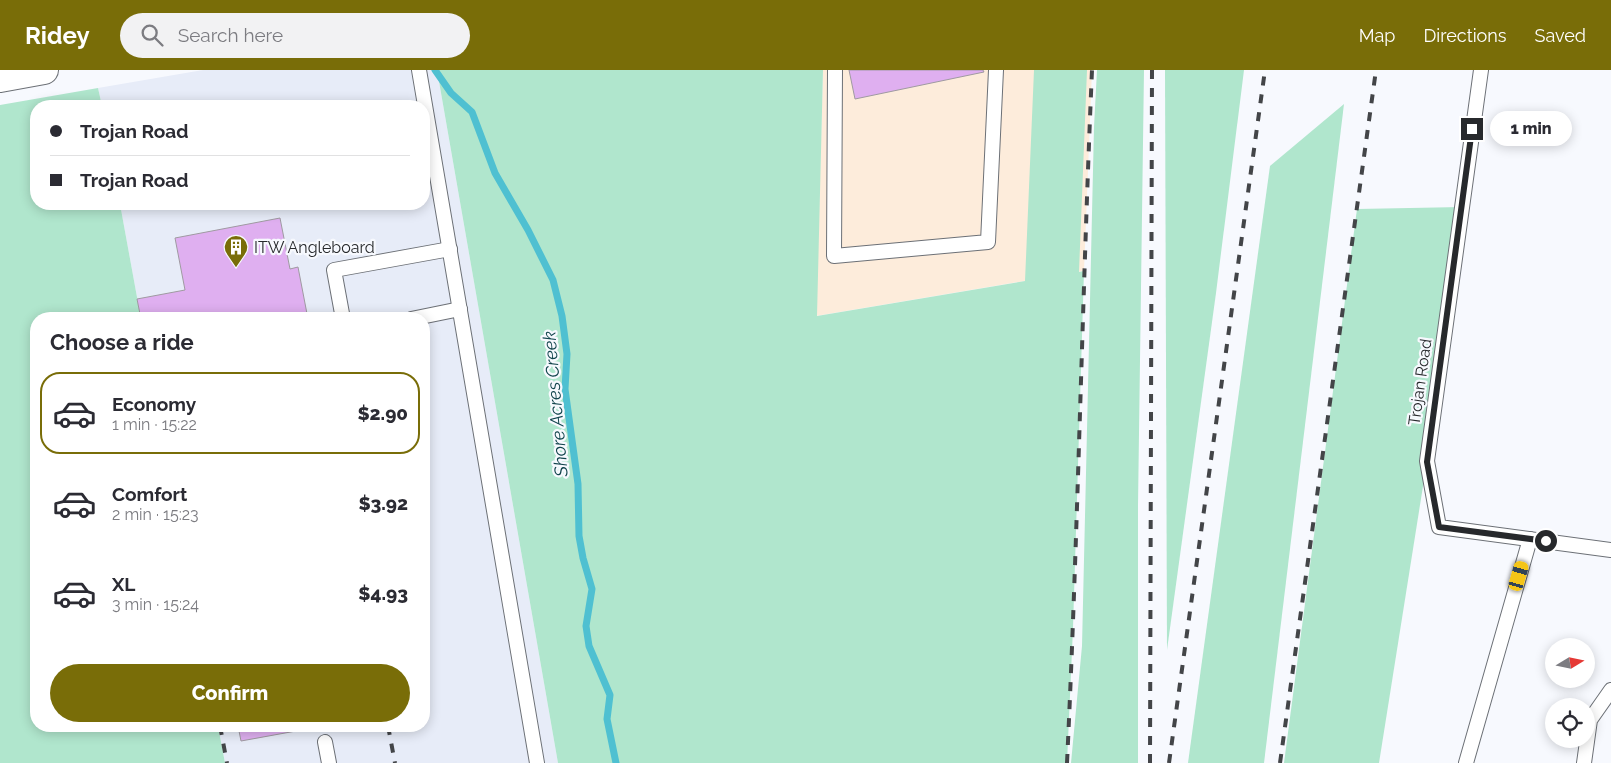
<!DOCTYPE html>
<html lang="en">
<head>
<meta charset="utf-8">
<style>
  :root { --surface:#fff; --page:#f2f2f3; --text:#2b2b33; --muted:#7c7c81; --line:#e1e1e2; --accent:#796d08 }
  body { margin:0; font-family:Raleway,sans-serif; background:var(--page); color:var(--text); height:100vh; display:flex; flex-direction:column; font-size:19px; white-space:nowrap }
  * { box-sizing:border-box; margin:0 }
  p { font-size:16px; color:var(--muted) }
  .icon { flex:none; width:28px; height:28px; fill:none; stroke:currentColor; stroke-width:2; stroke-linecap:round; stroke-linejoin:round }
  .map { position:relative; flex:1; overflow:hidden }
  .side { position:absolute; left:30px; top:242px; width:400px; height:420px; display:flex; flex-direction:column; background:var(--surface); border-radius:20px; box-shadow:0 2px 12px #0003 }
  .side>* { flex:none }
  .banner { position:absolute; left:30px; top:30px; width:400px; height:110px; border-radius:20px; box-shadow:0 2px 12px #0003; display:grid; align-content:center; height:110px; padding:0 20px; background:var(--surface) }
  .needle { width:32px; rotate:80deg }
  .tools { position:absolute; left:1545px; top:568px; display:grid; gap:10px }
  .tools a { display:grid; place-items:center; width:50px; height:50px; border-radius:50%; background:var(--surface); box-shadow:0 2px 12px #0003; font-size:25px }
  .end { position:absolute; width:22px; height:22px; margin:-11px; border:6px solid #27292c; background:#fff; box-shadow:0 0 0 2px #fff }
  .from { border-radius:50% }
  .bubble { position:absolute; height:35px; border-radius:18px; background:var(--surface); box-shadow:0 2px 12px #0003; font-size:16px; font-weight:800; line-height:35px; text-align:center }
  .car { position:absolute; width:15px; height:30px; margin:-15px -8px; border-radius:6px; box-shadow:0 0 4px 1px #0007; background:linear-gradient(#f5c518 24%,#345 0 40%,#f5c518 0 76%,#345 0 86%,#f5c518 0) }
  .banner b { display:flex; align-items:center; gap:18px; height:48px; font-size:19px }
  .banner b+b { border-top:1px solid var(--line) }
  .banner i { width:12px; height:12px; background:var(--text) }
  ul { padding:0; list-style:none }
  li { display:flex; align-items:center; gap:15px; height:82px; margin:0 10px 8px; padding:0 10px; border:2px solid transparent; border-radius:20px }
  li div { flex:1 }
  li b { display:block; font-size:19px }
  li em { font-style:normal; font-weight:800 }
  li.selected { border-color:var(--accent) }
  li>.icon { width:45px; height:45px; stroke-width:1.5 }
  h2 { padding:0 20px; font-size:22px; line-height:60px }
  .primary-button { display:flex; gap:10px; margin-top:auto; padding:10px 20px }
  .primary-button a { flex:1; height:58px; border-radius:30px; background:var(--accent); color:#fff; font-size:20px; font-weight:800; line-height:58px; text-align:center }
  header { display:flex; align-items:center; gap:30px; box-sizing:border-box; height:70px; padding:0 25px; background:var(--accent); color:#fff }
  header strong { font-size:24px }
  nav { display:flex; gap:28px; margin-inline-start:auto; font-size:18px }
  .search { width:350px; height:45px; background:var(--page); display:flex; align-items:center; gap:12px; box-sizing:border-box; padding:0 18px; border-radius:28px; color:var(--muted); font-size:19px }
  .map>svg:first-child { display:block }
</style>
</head>
<body>
<header>
<strong>Ridey</strong>
<div class="search"><svg class="icon" aria-label="search" viewBox="0 0 24 24"><circle cx="10" cy="10" r="6"/><path d="M15 15l6 6"/></svg>Search here</div>
<nav><a>Map</a><a>Directions</a><a>Saved</a></nav>
</header>
<div class="map">
<svg width="1611" height="693" viewBox="0 0 1611 693">
  <rect width="100%" height="100%" fill="#f7f9fe"/>
  <polygon fill="#fdecdb" points="823,0 1092,0 1084,201 816,246"/>
  <polygon fill="#e7ecf8" points="203,0 437,0 558,693 225,693 218,656 424,656 424,249 141,249 120,134 424,134 424,36 102,36 98,18"/>
  <g fill="#b0e6cd">
    <polygon points="437,0 823,0 817,246 1025,211 1034,0 1087,0 1079,202 1084,201 1073,558 1067,693 558,693"/>
    <polygon points="1097,0 1144,0 1138,436 1138,693 1071,693 1082,576 1094,57"/>
    <polygon points="1165,0 1244,0 1216,223 1167,580"/>
    <polygon points="98,18 102,36 36,36 36,134 120,134 141,249 36,249 36,656 218,656 225,693 0,693 0,35"/>
    <polygon points="1344,34 1264,693 1188,693 1270,96"/>
    <polygon points="1462,137 1427,391 1379,693 1284,693 1357,139"/>
  </g>
  <g fill="none" stroke-linecap="round" stroke-linejoin="round">
    <polyline stroke="#4fc0d1" stroke-width="7" points="435,0 451,23 472,42 495,103 528,160 553,210 562,246 567,284 565,319 578,414 579,466 583,488 592,519 586,556 589,576 610,625 607,649 616,693"/>
  </g>
  <g fill="#dfaff0" stroke="#9f9aa1">
    <polygon points="849,0 983,0 984,2 855,29"/>
    <polygon points="280,148 290,199 298,197 308,249 141,249 137,229 185,220 175,168"/>
    <polygon points="238,656 307,656 307,659 241,671"/>
  </g>
  <g fill="none" stroke-linecap="round" stroke-linejoin="round">
    <g stroke="#6c7076" stroke-width="16">
      <g id="lane">
        <polyline points="419,0 537,693"/>
        <polyline points="835,0 834,186 988,172 996,0"/>
        <polyline points="1481,0 1427,391 1439,457 1611,480"/>
        <polyline points="343,249 334,200 450,179"/>
        <polyline points="411,249 460,239"/>
        <polyline points="325,672 329,693"/>
        <polyline points="1466,693 1530,469"/>
        <polyline points="1584,693 1590,650 1611,620"/>
      </g>
    </g>
    <g stroke="#6c7076" stroke-width="30">
      <polyline id="secondary" points="0,8 44,0"/>
    </g>
    <use href="#lane" stroke="#fff" stroke-width="14"/>
    <use href="#secondary" stroke="#fff" stroke-width="28"/>
    <g stroke="#434548" stroke-width="4" stroke-dasharray="9 9" stroke-linecap="butt">
      <polyline points="220,656 227,693"/>
      <polyline points="388,656 395,693"/>
      <path d="M1067,693C1078,462 1082,231 1092,0"/>
      <polyline points="1150,693 1152,0"/>
      <polyline points="1169,693 1265,0"/>
      <polyline points="1280,693 1376,0"/>
    </g>
  </g>
  <g fill="none" stroke-linecap="round" stroke-linejoin="round">
    <polyline stroke="#27292c" stroke-width="6" points="1472,59 1427,392 1439,457 1546,471"/>
  </g>
  <defs>
    <g id="building-pin" transform="scale(1.25)"><path d="M0 17L-7.5 6A9.5 9.5 0 1 1 7.5 6Z" fill="#796d08" stroke="#f7f9fe"/><path d="M-4-6H4V6H1V3H-1V6H-4ZM-2.5-4.3h1.7v1.8h-1.7ZM.8-4.3h1.7v1.8H.8ZM-2.5-1h1.7V.8h-1.7ZM.8-1h1.7V.8H.8Z" fill="#fff"/></g>
  </defs>
  <g fill-rule="evenodd">
    <use href="#building-pin" x="236" y="177"/>
  </g>
  <g text-anchor="middle" dominant-baseline="central" stroke-width="4.5" stroke-linejoin="round" paint-order="stroke">
    <g font-size="16" fill="#27292c" stroke="#f7f9fe" text-anchor="start">
      <text x="254" y="177">ITW Angleboard</text>
    </g>
    <g font-size="16" fill="#27292c" stroke="#f7f9fe">
      <text transform="translate(1420 312) rotate(-82)">Trojan Road</text>
    </g>
    <g font-size="18" font-style="italic" fill="#11444c" stroke="#f7f9fe">
      <text transform="translate(555 334) rotate(-95)">Shore Acres Creek</text>
    </g>
  </g>
</svg>
<div class="tools">
<a><svg class="needle" viewBox="-14 -14 28 28"><path d="M0-13l5 13h-10z" fill="#e53935"/><path d="M0 13l5-13h-10z" fill="#7c7c81"/></svg></a>
<a><svg class="icon" aria-label="locate" viewBox="0 0 24 24"><circle cx="12" cy="12" r="6"/><path d="M12 2v4M12 18v4M2 12h4M18 12h4"/></svg></a>
</div>
<i class="end from" style="left:1546px;top:471px"></i>
<i class="end" style="left:1472px;top:59px"></i>
<div class="bubble" style="left:1490px;top:41px;width:82px">1 min</div>
<i class="car" style="left:1519px;top:506px;rotate:16deg"></i>
<div class="banner">
<b><i class="from"></i>Trojan Road</b>
<b><i></i>Trojan Road</b>
</div>
<section class="side">
<h2>Choose a ride</h2>
<ul>
<li class="selected"><svg class="icon" aria-label="car" viewBox="0 0 24 24"><path d="M5 17H2v-5l4-1 3-4h7l3 4 3 1v5h-3M9 17h6M6 11h13"/><circle cx="7" cy="17" r="2"/><circle cx="17" cy="17" r="2"/></svg><div><b>Economy</b><p>1 min · 15:22</p></div><em>$2.90</em></li>
<li><svg class="icon" aria-label="car" viewBox="0 0 24 24"><path d="M5 17H2v-5l4-1 3-4h7l3 4 3 1v5h-3M9 17h6M6 11h13"/><circle cx="7" cy="17" r="2"/><circle cx="17" cy="17" r="2"/></svg><div><b>Comfort</b><p>2 min · 15:23</p></div><em>$3.92</em></li>
<li><svg class="icon" aria-label="car" viewBox="0 0 24 24"><path d="M5 17H2v-5l4-1 3-4h7l3 4 3 1v5h-3M9 17h6M6 11h13"/><circle cx="7" cy="17" r="2"/><circle cx="17" cy="17" r="2"/></svg><div><b>XL</b><p>3 min · 15:24</p></div><em>$4.93</em></li>
</ul>
<div class="primary-button"><a>Confirm</a></div>
</section>
</div>
</body>
</html>
